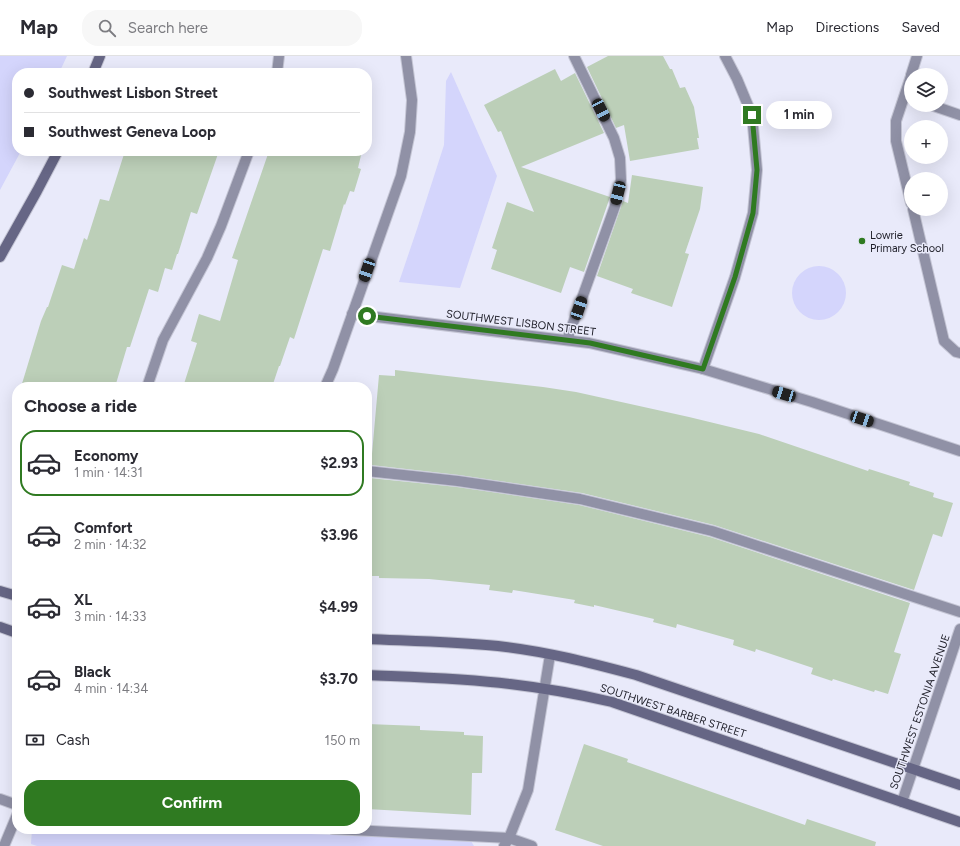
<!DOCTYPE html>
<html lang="en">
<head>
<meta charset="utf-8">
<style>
  :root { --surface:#fff; --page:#f7f7f7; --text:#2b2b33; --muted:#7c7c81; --line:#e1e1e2; --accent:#2f7a21 }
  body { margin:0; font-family:Figtree,sans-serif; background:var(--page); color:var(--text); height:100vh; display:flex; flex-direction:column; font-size:15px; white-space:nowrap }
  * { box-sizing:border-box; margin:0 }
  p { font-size:13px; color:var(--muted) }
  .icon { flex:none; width:22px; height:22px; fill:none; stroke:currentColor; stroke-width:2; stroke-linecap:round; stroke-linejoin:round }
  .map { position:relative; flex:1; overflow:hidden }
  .drawer { position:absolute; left:12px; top:326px; width:360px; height:452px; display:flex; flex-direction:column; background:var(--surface); border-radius:16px; box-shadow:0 4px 16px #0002 }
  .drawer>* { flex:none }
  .guide { position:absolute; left:12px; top:12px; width:360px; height:88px; border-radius:16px; box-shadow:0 4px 16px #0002; display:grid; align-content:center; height:88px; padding:0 12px; background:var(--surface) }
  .buttons { position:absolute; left:904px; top:12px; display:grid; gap:8px }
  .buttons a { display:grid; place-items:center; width:44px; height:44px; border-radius:50%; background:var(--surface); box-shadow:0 4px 16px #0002; font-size:20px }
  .end { position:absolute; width:18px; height:18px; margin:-9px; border:5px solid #2f7a21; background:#fff; box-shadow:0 0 0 2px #fff }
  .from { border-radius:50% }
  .bubble { position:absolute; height:28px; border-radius:14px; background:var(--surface); box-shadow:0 4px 16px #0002; font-size:13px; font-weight:700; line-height:28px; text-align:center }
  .car { position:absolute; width:12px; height:24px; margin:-12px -6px; border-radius:5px; box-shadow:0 0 3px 1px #0007; background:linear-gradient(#222 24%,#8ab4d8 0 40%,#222 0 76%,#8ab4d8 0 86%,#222 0) }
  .guide b { display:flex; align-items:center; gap:14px; height:38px; font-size:15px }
  .guide b+b { border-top:1px solid var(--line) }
  .guide i { width:10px; height:10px; background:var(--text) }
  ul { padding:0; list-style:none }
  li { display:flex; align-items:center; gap:12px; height:66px; margin:0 8px 6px; padding:0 4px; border:2px solid transparent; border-radius:16px }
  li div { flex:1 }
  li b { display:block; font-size:15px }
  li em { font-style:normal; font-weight:700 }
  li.active { border-color:var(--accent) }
  li>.icon { width:36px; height:36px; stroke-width:1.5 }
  h2 { padding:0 12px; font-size:18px; line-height:48px }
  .pay { display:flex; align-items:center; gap:10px; height:44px; padding:0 12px; font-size:15px }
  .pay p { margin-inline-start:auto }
  .primary-button { display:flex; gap:8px; margin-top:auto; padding:8px 12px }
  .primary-button a { flex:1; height:46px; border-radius:16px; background:var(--accent); color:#fff; font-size:16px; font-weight:700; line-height:46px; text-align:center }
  header { display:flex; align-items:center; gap:24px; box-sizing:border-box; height:56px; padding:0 20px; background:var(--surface); border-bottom:1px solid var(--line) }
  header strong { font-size:19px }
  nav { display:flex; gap:22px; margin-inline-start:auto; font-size:14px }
  .search { width:280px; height:36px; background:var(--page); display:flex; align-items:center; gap:10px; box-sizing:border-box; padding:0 14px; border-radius:16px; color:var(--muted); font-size:15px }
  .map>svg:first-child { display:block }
</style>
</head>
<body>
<header>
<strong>Map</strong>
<div class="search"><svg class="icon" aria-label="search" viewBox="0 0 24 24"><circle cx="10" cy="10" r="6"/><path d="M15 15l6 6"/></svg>Search here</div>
<nav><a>Map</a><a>Directions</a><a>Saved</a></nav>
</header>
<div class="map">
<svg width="960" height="790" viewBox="0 0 960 790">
  <rect width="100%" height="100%" fill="#e9eafa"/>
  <g fill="#d4d5fc">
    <polygon points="0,0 67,0 59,17 17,17 17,95 21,95 0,134"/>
    <polygon points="451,16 497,120 460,232 399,226 417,173 444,89 446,25"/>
    <circle cx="819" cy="237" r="27"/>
    <polygon points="32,773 194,773 471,785 474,790 37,790 31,788"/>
  </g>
  <g fill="#bccfb8">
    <polygon points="608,0 663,0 670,13 672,13 680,32 685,31 694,51 699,82 697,82 699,93 630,105 624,69 616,72 587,11"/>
    <polygon points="555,13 561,25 575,17 604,77 521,111 610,141 584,216 570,211 561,237 491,213 497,194 492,192 507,146 534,156 501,75 498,76 484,49"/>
    <polygon points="125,95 219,95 197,158 191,156 178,198 177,198 172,214 165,212 158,236 149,233 130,291 127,291 115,331 21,331 41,265 47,251 48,251 62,209 74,213 84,182 87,184 100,143 109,145"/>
    <polygon points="269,95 362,95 358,112 361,113 354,136 350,135 345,149 344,148 330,195 323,193 294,283 290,281 280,310 279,310 272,331 183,331 197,287 191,285 199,258 220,265 238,204 232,202"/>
    <polygon points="632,119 703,131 700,153 685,197 689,198 672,251 631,237 633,233 597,220 623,145 628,147"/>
    <polygon points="395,314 543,331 576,336 689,361 759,378 868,415 869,413 910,426 909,429 934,437 933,441 953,447 942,481 933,478 914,534 714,469 582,437 459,419 371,409 379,319 395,320"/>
    <polygon points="370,422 457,431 579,449 710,481 910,547 894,596 901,598 888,638 875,634 874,636 833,623 832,625 811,618 813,612 756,593 755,596 733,589 734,584 677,568 676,572 653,566 654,563 594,549 594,551 574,547 575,544 513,534 512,537 489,534 490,529 429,523 379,522 379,520 367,520 367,430 369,430"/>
    <polygon points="367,668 420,670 420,674 464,676 464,679 483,680 482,717 472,717 471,759 367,753"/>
    <polygon points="584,688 628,703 627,706 805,769 807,763 876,786 875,790 603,790 555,774"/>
  </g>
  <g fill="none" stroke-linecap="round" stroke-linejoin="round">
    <g stroke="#c4c5d4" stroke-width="12">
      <g id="lane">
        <polyline points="277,17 279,0"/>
        <polyline points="911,19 917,0"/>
        <polyline points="911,20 896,65 896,85 911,147"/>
        <polyline points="931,49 960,59"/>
        <polyline points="913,153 944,285 956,296 960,297"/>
        <polyline points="567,284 615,150 621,124 620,102 614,82 574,0"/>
        <polyline points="147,331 163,284 207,202 221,170 249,95"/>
        <polyline points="367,415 458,425 580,443 712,475 960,556"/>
        <polyline points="0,743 17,749"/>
        <polyline points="333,773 509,782 532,790"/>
        <polyline points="4,790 17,759"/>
      </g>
    </g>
    <g stroke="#c4c5d4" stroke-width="12">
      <g id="street">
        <polyline points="352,258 589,287 703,313 812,346 960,395"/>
        <polyline points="703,313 735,221 753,157 757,114 752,59 737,23 725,0"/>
        <polyline points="325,331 333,313 401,120 410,76 412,44 406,0"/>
        <polyline points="902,746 960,573"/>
        <polyline points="504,790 509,782 528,734 550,599"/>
      </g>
    </g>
    <g stroke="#c4c5d4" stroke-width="12">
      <g id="secondary">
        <polyline points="93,17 100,0"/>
        <polyline points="0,201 37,135 58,95"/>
        <polyline points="0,535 17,540"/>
        <polyline points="0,571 17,577"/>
        <path d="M367,583C411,585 455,586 498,590C545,595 591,607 636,619L960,729"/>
        <path d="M367,619C415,621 463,622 510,628C544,632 578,638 612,646L960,766"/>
      </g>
    </g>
    <use href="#lane" stroke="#9091a6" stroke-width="10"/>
    <use href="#street" stroke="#9091a6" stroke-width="10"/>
    <use href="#secondary" stroke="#666685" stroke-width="10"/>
  </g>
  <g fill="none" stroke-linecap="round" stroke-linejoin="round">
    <polyline stroke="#2f7a21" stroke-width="5" points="367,260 590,287 703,313 735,221 753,157 757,114 752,59"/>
  </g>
  <circle fill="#2f7a21" stroke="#e9eafa" stroke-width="1.5" cx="862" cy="185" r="4"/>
  <g text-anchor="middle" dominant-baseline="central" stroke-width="3" stroke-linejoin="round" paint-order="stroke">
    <g font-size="11" fill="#1d1d27" stroke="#e9eafa" text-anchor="start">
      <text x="870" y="179">Lowrie<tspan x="870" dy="13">Primary School</tspan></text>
    </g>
    <g font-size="11" fill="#1d1d27" stroke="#e9eafa">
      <text transform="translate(521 267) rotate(7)">SOUTHWEST LISBON STREET</text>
      <text transform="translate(673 655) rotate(18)">SOUTHWEST BARBER STREET</text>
      <text transform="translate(920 656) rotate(-71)">SOUTHWEST ESTONIA AVENUE</text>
    </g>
  </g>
</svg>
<div class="buttons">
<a><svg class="icon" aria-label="layers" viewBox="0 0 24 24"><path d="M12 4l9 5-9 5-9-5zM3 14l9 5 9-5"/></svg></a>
<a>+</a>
<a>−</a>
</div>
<i class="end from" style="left:367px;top:260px"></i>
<i class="end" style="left:752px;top:59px"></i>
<div class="bubble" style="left:766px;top:45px;width:66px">1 min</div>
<i class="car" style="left:601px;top:54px;rotate:153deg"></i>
<i class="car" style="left:618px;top:137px;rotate:194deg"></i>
<i class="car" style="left:367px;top:214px;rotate:199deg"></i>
<i class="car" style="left:579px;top:252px;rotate:19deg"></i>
<i class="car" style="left:784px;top:338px;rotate:287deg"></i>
<i class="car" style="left:862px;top:363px;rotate:108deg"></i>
<div class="guide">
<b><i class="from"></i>Southwest Lisbon Street</b>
<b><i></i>Southwest Geneva Loop</b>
</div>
<section class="drawer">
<h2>Choose a ride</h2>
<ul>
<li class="active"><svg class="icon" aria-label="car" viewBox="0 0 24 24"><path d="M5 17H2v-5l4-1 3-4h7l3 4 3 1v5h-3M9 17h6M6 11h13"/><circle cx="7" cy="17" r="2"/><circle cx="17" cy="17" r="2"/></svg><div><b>Economy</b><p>1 min · 14:31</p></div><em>$2.93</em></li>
<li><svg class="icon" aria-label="car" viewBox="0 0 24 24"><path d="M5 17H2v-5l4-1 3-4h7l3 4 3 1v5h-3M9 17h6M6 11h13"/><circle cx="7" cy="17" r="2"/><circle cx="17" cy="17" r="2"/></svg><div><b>Comfort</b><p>2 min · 14:32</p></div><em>$3.96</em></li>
<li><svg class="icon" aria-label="car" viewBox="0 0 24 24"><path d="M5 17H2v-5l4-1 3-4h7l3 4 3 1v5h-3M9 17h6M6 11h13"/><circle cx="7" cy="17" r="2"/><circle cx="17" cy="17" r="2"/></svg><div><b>XL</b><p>3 min · 14:33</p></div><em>$4.99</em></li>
<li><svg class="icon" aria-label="car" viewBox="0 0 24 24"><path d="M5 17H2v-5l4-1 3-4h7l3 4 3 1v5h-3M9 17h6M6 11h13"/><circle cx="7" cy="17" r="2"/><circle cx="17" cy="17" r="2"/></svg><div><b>Black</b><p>4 min · 14:34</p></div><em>$3.70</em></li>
</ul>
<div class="pay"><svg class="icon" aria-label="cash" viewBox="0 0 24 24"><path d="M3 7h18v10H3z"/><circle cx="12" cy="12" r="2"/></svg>Cash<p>150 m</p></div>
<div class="primary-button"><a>Confirm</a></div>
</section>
</div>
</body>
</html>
